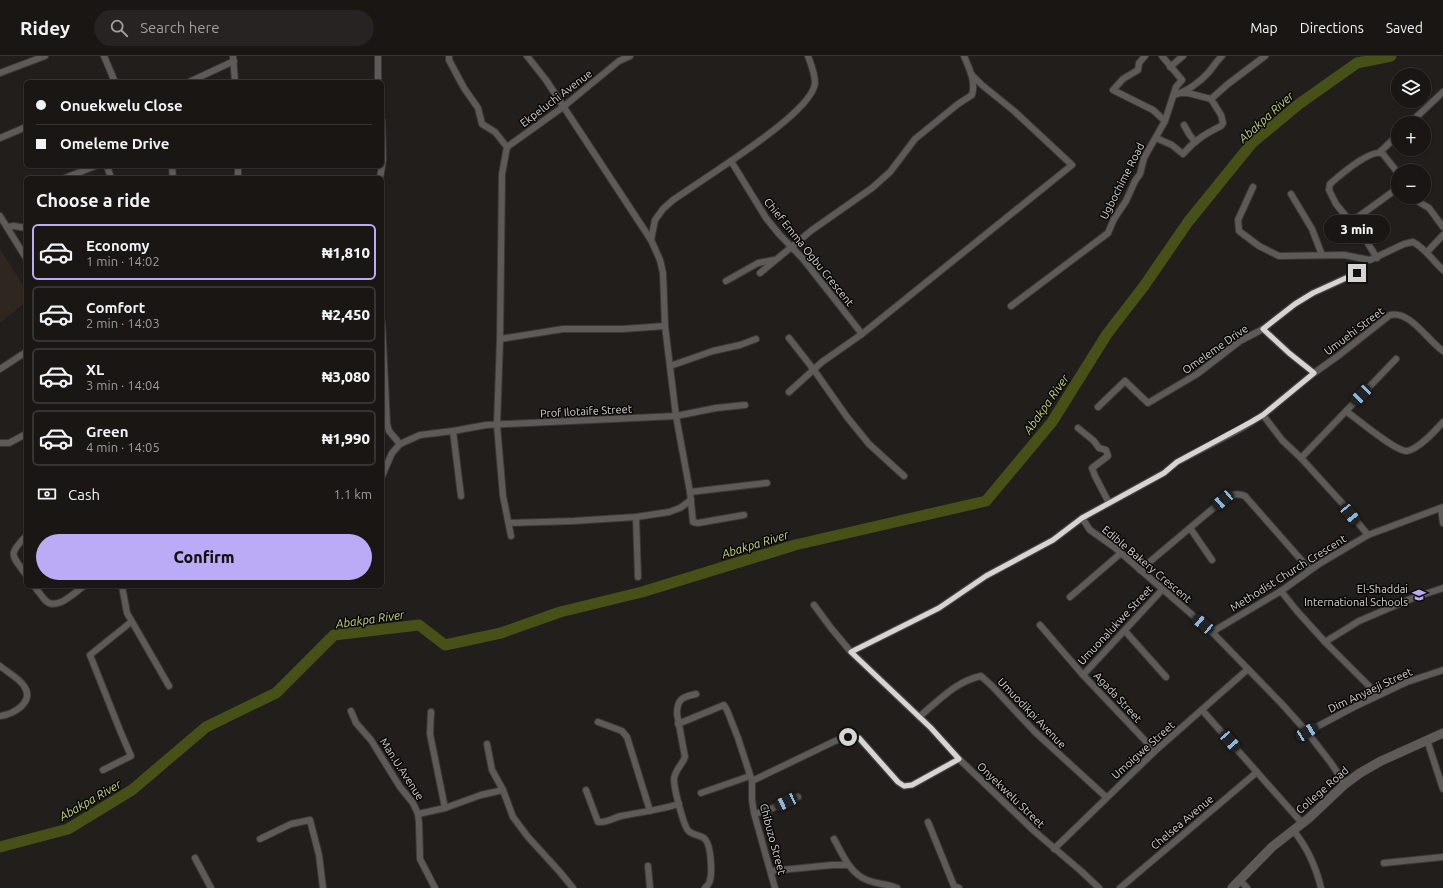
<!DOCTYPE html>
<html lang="en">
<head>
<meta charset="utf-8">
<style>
  :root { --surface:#191614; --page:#262322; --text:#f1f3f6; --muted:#9f9fa0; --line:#373534; --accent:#bbaaf6 }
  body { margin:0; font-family:Ubuntu,sans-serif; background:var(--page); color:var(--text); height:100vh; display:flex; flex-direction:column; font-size:15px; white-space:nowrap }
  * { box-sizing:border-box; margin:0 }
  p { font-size:13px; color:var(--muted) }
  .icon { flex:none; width:22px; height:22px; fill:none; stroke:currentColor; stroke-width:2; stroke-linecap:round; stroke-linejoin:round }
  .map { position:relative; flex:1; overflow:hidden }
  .sheet { position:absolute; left:24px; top:120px; width:360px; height:412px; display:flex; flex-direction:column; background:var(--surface); border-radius:6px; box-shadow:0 1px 3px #0004,0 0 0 1px var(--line) }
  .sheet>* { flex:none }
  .hud { position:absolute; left:24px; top:24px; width:360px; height:88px; border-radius:6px; box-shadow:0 1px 3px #0004,0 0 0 1px var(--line); display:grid; align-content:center; height:88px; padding:0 12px; background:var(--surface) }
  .fabs { position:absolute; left:1391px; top:12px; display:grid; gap:8px }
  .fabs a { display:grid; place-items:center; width:40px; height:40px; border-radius:50%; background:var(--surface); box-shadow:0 1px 3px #0004,0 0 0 1px var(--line); font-size:20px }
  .end { position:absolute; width:18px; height:18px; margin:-9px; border:5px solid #d7d5d4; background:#111; box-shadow:0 0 0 2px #111 }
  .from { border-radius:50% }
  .bubble { position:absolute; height:28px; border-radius:14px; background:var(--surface); box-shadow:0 1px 3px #0004,0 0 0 1px var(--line); font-size:13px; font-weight:800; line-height:28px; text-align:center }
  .car { position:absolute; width:12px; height:24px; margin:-12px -6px; border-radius:5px; box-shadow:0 0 3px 1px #0007; background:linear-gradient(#222 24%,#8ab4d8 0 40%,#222 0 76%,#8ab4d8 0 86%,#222 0) }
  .hud b { display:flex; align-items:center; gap:14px; height:38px; font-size:15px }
  .hud b+b { border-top:1px solid var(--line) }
  .hud i { width:10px; height:10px; background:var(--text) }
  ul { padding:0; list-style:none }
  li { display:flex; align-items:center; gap:12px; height:56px; margin:0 8px 6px; padding:0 4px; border:2px solid var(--line); border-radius:6px }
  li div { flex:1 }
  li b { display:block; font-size:15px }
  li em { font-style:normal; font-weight:800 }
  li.on { border-color:var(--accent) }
  li>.icon { width:36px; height:36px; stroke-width:1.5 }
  h2 { padding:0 12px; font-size:18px; line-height:48px }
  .pay { display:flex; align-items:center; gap:10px; height:44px; padding:0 12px; font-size:15px }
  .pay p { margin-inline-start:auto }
  .cta { display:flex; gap:8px; margin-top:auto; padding:8px 12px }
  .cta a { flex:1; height:46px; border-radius:24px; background:var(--accent); color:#111; font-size:16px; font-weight:800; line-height:46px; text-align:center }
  header { display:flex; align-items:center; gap:24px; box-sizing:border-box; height:56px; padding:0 20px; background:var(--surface); border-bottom:1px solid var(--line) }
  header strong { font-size:19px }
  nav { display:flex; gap:22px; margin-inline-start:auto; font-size:14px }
  .search { width:280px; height:36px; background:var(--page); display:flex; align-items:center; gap:10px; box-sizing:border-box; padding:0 14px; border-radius:22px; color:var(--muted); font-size:15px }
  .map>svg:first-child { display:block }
</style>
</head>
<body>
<header>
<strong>Ridey</strong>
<div class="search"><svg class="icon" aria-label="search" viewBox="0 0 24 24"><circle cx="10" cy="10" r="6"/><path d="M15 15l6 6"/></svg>Search here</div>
<nav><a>Map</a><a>Directions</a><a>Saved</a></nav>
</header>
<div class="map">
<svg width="1443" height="832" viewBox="0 0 1443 832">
  <rect width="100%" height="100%" fill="#211e1b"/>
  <polygon fill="#2e261f" points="0,193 26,234 26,246 0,267"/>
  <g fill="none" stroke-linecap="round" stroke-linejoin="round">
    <polyline stroke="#475017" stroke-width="11" points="0,791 68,773 132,734 206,671 276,637 334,579 419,569 445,589 501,577 560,556 642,536 795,489 986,445 1052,366 1107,278 1144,230 1188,166 1252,87 1299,48 1357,7 1391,0"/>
    <g stroke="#3b3937" stroke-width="8">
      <g id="minor">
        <polyline points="104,0 115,26"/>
        <polyline points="233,0 235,26"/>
        <polyline points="449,0 449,4 464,32 478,52 482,68 495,76 507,91"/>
        <polyline points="527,0 546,24 651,184 660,204 663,217 665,270 676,360 690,436 693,466 698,467 744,459"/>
        <polyline points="1145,0 1139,7 1138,14 1123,23 1113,34 1153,54 1165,65"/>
        <polyline points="1170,11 1183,0"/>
        <polyline points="0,17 45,0"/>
        <polyline points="189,26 234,5"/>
        <polyline points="378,26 378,0"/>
        <polyline points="1182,37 1188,37 1211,43"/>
        <path d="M1174,39C1186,36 1200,26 1208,17C1213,11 1217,5 1222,0"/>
        <polyline points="1211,43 1228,28 1265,0"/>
        <polyline points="1410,67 1443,36"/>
        <polyline points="1184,69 1189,78 1195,86"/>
        <polyline points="0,82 26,71"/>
        <path d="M1156,82L1172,89L1183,98C1195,84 1205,78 1221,70L1223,67L1221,59L1211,43"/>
        <polyline points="1380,96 1398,79"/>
        <polyline points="107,110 111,122"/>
        <polyline points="172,110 173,122"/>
        <polyline points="65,122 95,110"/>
        <polyline points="238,122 238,110"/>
        <polyline points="380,122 383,104 382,65"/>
        <path d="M1253,131L1238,164L1239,175L1259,190L1279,200L1344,199L1370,204L1404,188L1413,186C1425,192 1433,205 1443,214"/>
        <polyline points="1291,138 1312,173 1322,199"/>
        <polyline points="1416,141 1419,146 1429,152 1443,171"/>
        <polyline points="0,160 26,202"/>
        <polyline points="1351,166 1398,132"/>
        <polyline points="7,171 14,170 26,172"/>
        <polyline points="651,184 655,164 663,153 673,144 731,105"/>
        <polyline points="1427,196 1443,179"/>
        <path d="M1377,202L1367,186L1336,148L1329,134L1330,128C1339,120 1372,91 1383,98L1398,117"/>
        <path d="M760,217L812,174L872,132L890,116L915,83L958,48L972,39C976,25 969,12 964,0"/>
        <polyline points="726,225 758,207 774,204"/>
        <polyline points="1011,250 1108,177 1114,163 1126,145 1135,125 1140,118 1144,102 1165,65 1176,31 1182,24 1162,0"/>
        <polyline points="382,267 387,368 389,375 400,388"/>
        <polyline points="1263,273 1289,297 1314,317"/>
        <polyline points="862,278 1072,109 1014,55 982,29 971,18"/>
        <polyline points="789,282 814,314 847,361 869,388 904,420"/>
        <polyline points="500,283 563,273 623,273 665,270"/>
        <polyline points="670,310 713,295 740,289 756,283"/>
        <polyline points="0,313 26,296"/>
        <path d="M789,336L822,306L862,278L803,203L779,178L766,162L731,105C751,91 813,50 815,27C815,18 811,8 808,0"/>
        <polyline points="1098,351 1125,325 1148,347 1197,318 1240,285 1263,273 1295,248 1313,237 1357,217"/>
        <path d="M1346,355C1357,363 1396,396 1407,395C1419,393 1435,375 1443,366"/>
        <polyline points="1263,359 1282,384 1301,402 1342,447 1368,479"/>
        <polyline points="1078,372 1094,385 1099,392 1106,394 1108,400 1092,412 1095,420 1109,447"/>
        <polyline points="453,375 461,440"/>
        <polyline points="0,387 9,387 26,378"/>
        <polyline points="1301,402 1396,303"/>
        <polyline points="382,420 392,397 400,388 420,379 453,375 486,369 676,360 716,352 745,349"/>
        <polyline points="690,436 767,427"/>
        <polyline points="1441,452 1443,467"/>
        <polyline points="636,461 638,521"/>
        <polyline points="1082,462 1090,474 1114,491 1212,576 1281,647 1307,676 1331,707 1345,728"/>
        <polyline points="509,467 573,465 636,461 669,456 680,452 691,444"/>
        <polyline points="1190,472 1212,504"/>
        <path d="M26,480C7,500 12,498 26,519"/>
        <polyline points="511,480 503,440 497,369 500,283 502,118 507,91 563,51 619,5 630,0"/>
        <path d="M1140,514L1223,444C1231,439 1236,436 1245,440L1310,514"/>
        <path d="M34,530C38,535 42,541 46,545C57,555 75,536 84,530"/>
        <polyline points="122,530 127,557 169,630"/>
        <polyline points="1281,535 1297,555 1325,586 1378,639"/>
        <polyline points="1070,541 1121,497"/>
        <polyline points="814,549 831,572 851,596 931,672 959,703 1033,774 1081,815 1099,832"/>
        <polyline points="1040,569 1083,619 1155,695"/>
        <polyline points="1125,575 1166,621"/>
        <polyline points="1212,576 1281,535 1319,508 1368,479 1443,451"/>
        <polyline points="1325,586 1359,565 1413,542 1443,532"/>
        <path d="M851,596L939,552L986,520L1053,484L1082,462L1164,417L1177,406L1240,373L1263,359L1314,317L1338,300L1390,259C1410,254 1428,285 1443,295"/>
        <path d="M0,610C7,616 19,622 24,630C35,646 14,658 0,660"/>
        <polyline points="1083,619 1162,534"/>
        <path d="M696,638C682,641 677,643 677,658L685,701C682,709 675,714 674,723C674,733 682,763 687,773C691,780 700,778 705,783C711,789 713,819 709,827C708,829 707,830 705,832"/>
        <polyline points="1202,654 1302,767"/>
        <polyline points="351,655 356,667 371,684 400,731 413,747 418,758 419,767 420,803 435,832"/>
        <polyline points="431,656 430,678 445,752"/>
        <path d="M919,661C937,646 956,625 981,620L992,630L1035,676L1106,741"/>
        <polyline points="598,666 622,675 627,681 650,755"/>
        <polyline points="678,668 724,649 727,654 738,682 752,725 752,744 754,757 775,832"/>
        <polyline points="1307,676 1352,652 1407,626 1443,614"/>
        <polyline points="1427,684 1443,733"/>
        <polyline points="487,688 492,714 503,734 513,761 528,781 559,815 573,832"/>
        <polyline points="103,714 131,700 121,677 90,599 131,566"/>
        <polyline points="752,725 835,685 848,681 859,682 898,726 904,730 912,729 959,703"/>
        <path d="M586,734L598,766C607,767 613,762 621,760C641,756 660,754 679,748"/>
        <polyline points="701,737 750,720"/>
        <polyline points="418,758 445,752 481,739 503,734"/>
        <polyline points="755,758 773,752 798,741"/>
        <polyline points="928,766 954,830 959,832"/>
        <path d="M1293,774C1307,791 1316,811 1321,832"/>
        <polyline points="260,783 291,768 310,764 319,799 323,832"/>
        <path d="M834,783C842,797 850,818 867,824C876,828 888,828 897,832"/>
        <polyline points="1054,793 1155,695 1248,613"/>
        <polyline points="195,802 211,832"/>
        <polyline points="1384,807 1443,801"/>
        <polyline points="648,810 650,832"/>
        <polyline points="771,815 832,809 848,809"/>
        <polyline points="1240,824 1247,832"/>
        <polyline points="1120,832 1257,716"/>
      </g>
    </g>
    <g stroke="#3b3937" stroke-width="10">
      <polyline id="secondary" points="1232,832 1272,791 1309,762 1345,728 1360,717 1381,705 1443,677"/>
    </g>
    <use href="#minor" stroke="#5d5a57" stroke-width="6"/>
    <use href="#secondary" stroke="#5d5a57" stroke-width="9"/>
  </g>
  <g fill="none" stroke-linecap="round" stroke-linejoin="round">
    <polyline stroke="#d7d5d4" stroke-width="5" points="848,681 859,682 898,726 904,730 912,729 959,703 931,672 851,596 939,552 986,520 1053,484 1082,462 1164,417 1177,406 1251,366 1263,359 1314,317 1289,297 1263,273 1295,248 1313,237 1357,217"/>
  </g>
  <defs>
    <g id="school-bare" transform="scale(1.08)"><path d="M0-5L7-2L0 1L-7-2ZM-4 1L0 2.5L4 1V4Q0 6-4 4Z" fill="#bbaaf6" stroke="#090807" stroke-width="2.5" paint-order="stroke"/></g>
  </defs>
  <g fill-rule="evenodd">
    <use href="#school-bare" x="1419" y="539"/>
  </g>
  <g text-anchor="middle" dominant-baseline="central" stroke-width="3" stroke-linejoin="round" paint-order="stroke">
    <g font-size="11" fill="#d7d5d4" stroke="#090807">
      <text transform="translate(556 42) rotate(-37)">Ekpeluchi Avenue</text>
      <text transform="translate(1122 125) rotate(-63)">Ugbochime Road</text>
      <text transform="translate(809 196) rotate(51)">Chief Emma Ogbu Crescent</text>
      <text transform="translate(1354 275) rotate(-37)">Umuehi Street</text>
      <text transform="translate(1215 293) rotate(-35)">Omeleme Drive</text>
      <text transform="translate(586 355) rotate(-3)">Prof Ilotaife Street</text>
      <text transform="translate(1147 508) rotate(40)">Edible Bakery Crescent</text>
      <text transform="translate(1288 517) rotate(-32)">Methodist Church Crescent</text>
      <text transform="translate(1115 569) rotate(-47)">Umuonalukwe Street</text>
      <text transform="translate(1370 634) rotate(-25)">Dim Anyaeji Street</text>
      <text transform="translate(1118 641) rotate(47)">Agada Street</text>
      <text transform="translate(1032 657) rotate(46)">Umuodikpi Avenue</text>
      <text transform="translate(1143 694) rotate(-42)">Umoigwe Street</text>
      <text transform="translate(402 713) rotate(57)">Man.U.Avenue</text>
      <text transform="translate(1322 734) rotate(-41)">College Road</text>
      <text transform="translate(1011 739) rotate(44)">Onyekwelu Street</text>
      <text transform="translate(1182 766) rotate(-40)">Chelsea Avenue</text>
      <text transform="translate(773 783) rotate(75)">Chibuzo Street</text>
    </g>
    <g font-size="11" fill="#d7d5d4" stroke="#090807" text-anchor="end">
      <text x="1408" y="533">El-Shaddai<tspan x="1408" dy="13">International Schools</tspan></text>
    </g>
    <g font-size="12" font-style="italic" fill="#c4d581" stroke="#090807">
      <text transform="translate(1266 61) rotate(-42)">Abakpa River</text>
      <text transform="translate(1046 348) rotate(-55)">Abakpa River</text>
      <text transform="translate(755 488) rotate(-17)">Abakpa River</text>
      <text transform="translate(370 563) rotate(-8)">Abakpa River</text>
      <text transform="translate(90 744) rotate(-30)">Abakpa River</text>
    </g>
  </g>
</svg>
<div class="fabs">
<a><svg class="icon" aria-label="layers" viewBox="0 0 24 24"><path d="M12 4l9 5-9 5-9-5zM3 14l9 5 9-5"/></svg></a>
<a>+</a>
<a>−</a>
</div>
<i class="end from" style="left:848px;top:681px"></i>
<i class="end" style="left:1357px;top:217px"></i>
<div class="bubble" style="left:1324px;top:159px;width:66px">3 min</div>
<i class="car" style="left:1361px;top:339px;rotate:224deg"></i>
<i class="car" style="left:1223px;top:444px;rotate:229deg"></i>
<i class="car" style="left:1350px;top:458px;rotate:141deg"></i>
<i class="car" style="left:1203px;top:568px;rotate:310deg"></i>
<i class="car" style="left:1307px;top:676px;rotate:59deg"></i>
<i class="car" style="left:1230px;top:685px;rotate:139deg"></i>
<i class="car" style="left:786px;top:746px;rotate:245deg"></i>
<div class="hud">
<b><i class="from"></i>Onuekwelu Close</b>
<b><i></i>Omeleme Drive</b>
</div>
<section class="sheet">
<h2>Choose a ride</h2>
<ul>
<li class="on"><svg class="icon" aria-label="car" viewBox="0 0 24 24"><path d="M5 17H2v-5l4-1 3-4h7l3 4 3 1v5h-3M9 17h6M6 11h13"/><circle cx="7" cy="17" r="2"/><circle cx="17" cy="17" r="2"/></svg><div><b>Economy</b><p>1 min · 14:02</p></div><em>₦1,810</em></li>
<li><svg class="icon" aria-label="car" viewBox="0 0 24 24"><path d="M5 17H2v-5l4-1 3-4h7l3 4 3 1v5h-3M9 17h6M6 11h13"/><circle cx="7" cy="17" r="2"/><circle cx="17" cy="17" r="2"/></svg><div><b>Comfort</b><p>2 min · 14:03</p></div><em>₦2,450</em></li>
<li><svg class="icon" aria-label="car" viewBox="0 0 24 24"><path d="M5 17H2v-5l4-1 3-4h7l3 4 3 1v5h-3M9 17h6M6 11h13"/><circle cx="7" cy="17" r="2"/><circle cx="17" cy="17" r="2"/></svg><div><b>XL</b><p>3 min · 14:04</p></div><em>₦3,080</em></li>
<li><svg class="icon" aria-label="car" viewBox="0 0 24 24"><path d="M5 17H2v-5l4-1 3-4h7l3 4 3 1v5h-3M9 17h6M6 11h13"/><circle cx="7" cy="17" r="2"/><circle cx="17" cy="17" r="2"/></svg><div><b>Green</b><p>4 min · 14:05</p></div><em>₦1,990</em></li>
</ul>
<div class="pay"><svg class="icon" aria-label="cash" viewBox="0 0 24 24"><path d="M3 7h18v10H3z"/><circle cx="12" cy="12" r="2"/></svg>Cash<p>1.1 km</p></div>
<div class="cta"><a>Confirm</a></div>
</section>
</div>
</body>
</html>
